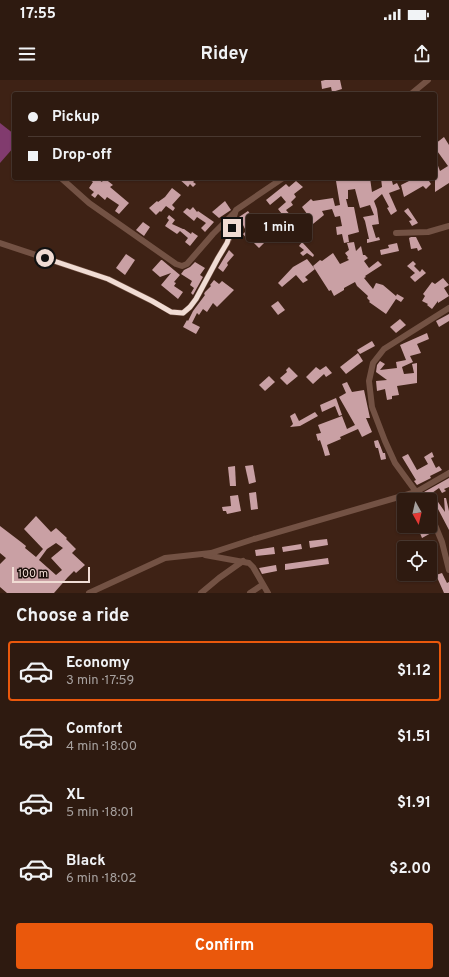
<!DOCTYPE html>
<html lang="en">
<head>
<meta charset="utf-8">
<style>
  :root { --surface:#2e1a10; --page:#3a271e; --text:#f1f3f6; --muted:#a7a19f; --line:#493830; --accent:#ea580c }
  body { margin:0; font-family:Overpass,sans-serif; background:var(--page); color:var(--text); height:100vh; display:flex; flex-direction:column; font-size:15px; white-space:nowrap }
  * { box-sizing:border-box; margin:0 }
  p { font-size:13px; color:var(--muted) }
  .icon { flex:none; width:22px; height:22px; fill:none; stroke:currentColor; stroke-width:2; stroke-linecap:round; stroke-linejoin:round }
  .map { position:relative; height:513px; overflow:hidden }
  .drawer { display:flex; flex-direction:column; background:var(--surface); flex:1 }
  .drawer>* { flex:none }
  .top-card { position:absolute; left:12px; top:12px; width:425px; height:88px; border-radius:4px; box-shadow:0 1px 3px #0004,0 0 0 1px var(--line); display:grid; align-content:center; height:88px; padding:0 16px; background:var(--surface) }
  .needle { width:26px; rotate:172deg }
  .tools { position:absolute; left:397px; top:413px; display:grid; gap:8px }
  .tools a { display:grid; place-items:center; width:40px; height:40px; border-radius:4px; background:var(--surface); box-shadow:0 1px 3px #0004,0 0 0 1px var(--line); font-size:20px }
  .scale { position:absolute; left:12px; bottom:10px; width:78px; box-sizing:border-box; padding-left:4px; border:2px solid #f0dcd4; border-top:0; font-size:11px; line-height:14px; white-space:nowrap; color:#f0dcd4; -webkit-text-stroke:3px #1c0f0a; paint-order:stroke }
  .end { position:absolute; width:18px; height:18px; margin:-9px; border:5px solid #f0dcd4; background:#111; box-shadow:0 0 0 2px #111 }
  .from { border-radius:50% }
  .bubble { position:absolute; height:28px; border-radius:4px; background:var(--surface); box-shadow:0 1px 3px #0004,0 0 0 1px var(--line); font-size:13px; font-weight:700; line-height:28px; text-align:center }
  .top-card b { display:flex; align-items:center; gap:14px; height:38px; font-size:15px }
  .top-card b+b { border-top:1px solid var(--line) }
  .top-card i { width:10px; height:10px; background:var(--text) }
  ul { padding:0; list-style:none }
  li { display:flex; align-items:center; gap:12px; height:60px; margin:0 8px 6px; padding:0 8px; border:2px solid transparent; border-radius:4px }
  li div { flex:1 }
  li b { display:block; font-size:15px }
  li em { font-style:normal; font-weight:700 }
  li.current { border-color:var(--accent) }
  li>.icon { width:36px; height:36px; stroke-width:1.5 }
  h2 { padding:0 16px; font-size:18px; line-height:48px }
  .action { display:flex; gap:8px; margin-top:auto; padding:8px 16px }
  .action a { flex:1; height:46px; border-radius:4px; background:var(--accent); color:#fff; font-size:16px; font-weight:700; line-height:46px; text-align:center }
  .status { display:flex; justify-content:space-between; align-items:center; height:28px; padding:0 20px; background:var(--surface); direction:ltr }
  .status svg { height:11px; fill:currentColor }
  header { display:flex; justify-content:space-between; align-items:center; height:52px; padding:0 16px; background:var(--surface); font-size:18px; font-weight:700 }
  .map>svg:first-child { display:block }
</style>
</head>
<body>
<div class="status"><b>17:55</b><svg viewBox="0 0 49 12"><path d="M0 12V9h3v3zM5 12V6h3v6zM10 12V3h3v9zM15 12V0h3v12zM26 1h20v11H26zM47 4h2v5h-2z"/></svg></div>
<header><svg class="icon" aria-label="menu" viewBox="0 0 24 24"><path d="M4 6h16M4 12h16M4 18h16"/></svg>Ridey<svg class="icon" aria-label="share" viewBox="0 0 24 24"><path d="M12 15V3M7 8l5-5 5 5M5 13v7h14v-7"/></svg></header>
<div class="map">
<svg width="449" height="513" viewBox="0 0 449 513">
  <rect width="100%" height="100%" fill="#3e2215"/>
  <polygon fill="#813b6e" points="0,43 14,54 14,67 0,83"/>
  <g fill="#c9a0a4" fill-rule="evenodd">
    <polygon points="325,0 340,0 342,9 332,12 331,7 322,9 321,1"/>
    <polygon points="444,57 449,65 449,103 435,112 435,78 440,91 448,86 435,68 435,64"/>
    <polygon points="87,98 96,98 102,102 104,98 113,105 110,107 129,123 119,134 115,131 119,125 107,117 105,120 98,114 95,118 91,115 94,112 89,108 93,102"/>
    <polygon points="178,98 198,98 193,102 196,104 193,107 190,104 188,107"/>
    <polygon points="341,98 370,98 372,112 382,107 381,98 390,98 390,101 392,101 393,105 397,103 400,109 389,113 397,131 391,135 387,128 389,127 382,114 374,121 377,129 379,144 372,145 376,158 379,157 380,160 367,163 367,159 369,159 365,141 363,137 374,135 370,125 360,128 355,109 348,110 348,119 346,119 348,127 354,127 359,152 348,155 349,162 344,163 342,154 337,155 336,147 342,146 340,136 335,137 332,129 322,131 324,135 308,148 303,144 310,138 302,127 311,119 313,121 333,118 335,126 340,125 336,101 342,100"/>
    <polygon points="415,98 427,98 431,104 426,109 423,106 404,117 401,105"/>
    <polygon points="296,101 303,107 294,114 296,117 291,122 293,125 286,130 298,144 293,148 278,129 286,122 281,116 270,125 266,120 286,104 289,107"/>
    <polygon points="172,108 181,115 172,125 175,128 173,131 166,126 161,132 160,131 156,135 149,128 157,121 158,122 165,117"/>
    <polygon points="225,121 231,130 219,138 212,132"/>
    <polygon points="193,127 197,132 198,131 214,142 205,152 201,148 206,143 197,137 194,141 183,132 187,128 190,130"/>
    <polygon points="408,128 418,143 412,146 409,141 412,140 404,131"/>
    <polygon points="248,131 253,138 250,139 268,159 259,168 249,158 247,159 243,154 246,151 241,141 238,143 237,141 239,137"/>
    <polygon points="169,135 175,140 172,144 183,149 184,149 191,154 192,152 198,156 190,166 185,162 188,158 180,151 177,154 165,146 169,140 167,138"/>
    <polygon points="143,142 150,147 144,156 136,150"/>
    <polygon points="411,157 416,157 422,169 418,171 417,168 411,169 409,158"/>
    <polygon points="302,162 314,175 313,177 307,173 303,176 300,173 304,170 299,166"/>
    <polygon points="354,162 356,171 361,166 363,175 365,175 368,178 364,181 369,188 378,181 382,185 365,196 366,197 364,198 373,209 376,203 383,205 396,216 397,214 404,218 401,222 396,219 386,234 369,222 370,221 367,218 368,216 357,206 355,202 344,208 344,210 334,216 331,210 329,211 313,186 320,180 322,181 333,173 340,184 349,180 347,178 348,177 345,173 349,170 347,163"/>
    <polygon points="397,163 399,171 381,175 380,170 389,168 388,165"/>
    <polygon points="229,170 234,175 227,183 228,185 223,192 218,188"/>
    <polygon points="126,174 135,180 125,195 116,188"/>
    <polygon points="307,179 315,189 305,197 308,200 303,203 296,195 282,207 278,203 293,187"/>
    <polygon points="161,180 162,180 180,195 174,202 176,203 174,206 183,212 178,219 161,205 171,193 160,197 152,190"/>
    <polygon points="413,181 416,184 414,186 420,192 422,189 426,193 415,202 410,197 415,193 407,186"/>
    <polygon points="195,182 205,188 200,195 203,197 193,215 191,213 194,208 190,205 192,201 181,194 184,190 190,187"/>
    <polygon points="443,198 449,205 444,208 449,216 438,223 438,221 432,229 427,225 428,224 422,221 425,216 423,214 432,202 435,204"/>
    <polygon points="214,200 219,204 222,201 234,210 217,227 213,223 207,232 203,229 199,235 197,233 192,243 200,247 196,254 183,247 187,240 188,241 193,231 205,215 204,214 205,212 211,206 210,205"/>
    <polygon points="278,221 285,230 278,235 271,226"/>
    <polygon points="449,234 449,241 439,247 436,241"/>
    <polygon points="400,239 406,245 396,253 390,247"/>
    <polygon points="427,253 429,259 417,264 421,273 410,276 413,282 402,287 404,294 414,293 412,284 417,283 417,303 397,306 399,315 392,316 392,319 387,320 385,309 377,311 376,301 387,300 376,292 377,285 380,281 385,284 380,290 397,288 396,282 406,280 400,265"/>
    <polygon points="372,261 375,266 360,274 357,270"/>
    <polygon points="358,273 363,281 346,294 340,287"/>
    <polygon points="326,286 332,293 326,297 324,294 313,304 306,297 316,287 320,290"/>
    <polygon points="289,287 298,296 287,305 280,298 287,292 286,290"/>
    <polygon points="269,296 275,302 265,311 259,305"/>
    <polygon points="347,302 352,312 364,310 370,338 366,338 372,352 362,357 358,349 340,357 341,359 327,365 330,375 325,376 323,369 320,360 318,361 316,354 321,353 318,345 342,336 347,349 355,345 339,317 346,313 342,304"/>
    <polygon points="336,318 342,335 339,336 335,326 322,332 320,325"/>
    <polygon points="315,332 318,336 300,346 290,347 293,344 290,336 295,333 299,341"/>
    <polygon points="378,360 383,373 385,373 386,379 381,380 378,368 376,368 375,366 374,361"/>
    <polygon points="432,372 434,377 431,378 436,388 439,386 442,390 430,396 431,398 417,405 414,401 416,400 402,377 408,374 417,390 428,384 424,377"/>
    <polygon points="253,385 256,402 249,404 245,386"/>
    <polygon points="235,386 236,406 230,406 228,387"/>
    <polygon points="449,398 449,407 444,409 446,411 442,413 439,408 432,413 435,418 433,419 436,419 445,432 444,418 446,418 449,431 449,450 438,429 434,430 433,424 424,412"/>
    <polygon points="256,412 258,429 251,430 249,413"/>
    <polygon points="238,415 241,431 227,434 226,431 223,431 222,427 231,426 230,416"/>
    <path d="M36,436L51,452L56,448L67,458L66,459L76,469L72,473L85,485L76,493L74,491L68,497L54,513H7L0,507V484L6,478L0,473V446L21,462L26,466L25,468L36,477L43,469L24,449ZM56,463L63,468L51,478L62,490L56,495L39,480L47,469Z"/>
    <polygon points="430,445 433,452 422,458 417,446 422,446 423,448"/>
    <polygon points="327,459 328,465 310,468 309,461"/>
    <polygon points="301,464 302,469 283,472 282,467"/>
    <polygon points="274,467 275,474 256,476 255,470"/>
    <polygon points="328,478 329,484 285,490 285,484"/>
    <polygon points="276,485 277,491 262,494 259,488"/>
    <polygon points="433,490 436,498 424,502 422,494 430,494 430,491"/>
    <polygon points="442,493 447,503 449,502 449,513 444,513 436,495"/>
  </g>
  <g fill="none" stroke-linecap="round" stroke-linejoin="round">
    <g stroke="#735244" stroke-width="6">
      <polyline points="411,14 428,0"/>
      <polyline points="61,98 89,123 176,184 182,186 187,184 213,154 234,133"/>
      <polyline points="396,153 428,152 449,146"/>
      <polyline points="0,163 108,199 152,221 171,232 183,233 190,227 196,219 218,178 227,163 231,155 233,140 236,130 283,98"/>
      <polyline points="422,420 395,383 385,361 372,327 369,301 373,283 384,269 449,228"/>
      <polyline points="430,433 442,462 449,490"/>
      <polyline points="205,475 249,483 253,487 268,513"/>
      <polyline points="89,513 165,478 211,473 254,459 416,412 449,393"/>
      <polyline points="201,513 219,498 243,481"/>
      <polyline points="250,513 262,505"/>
    </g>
  </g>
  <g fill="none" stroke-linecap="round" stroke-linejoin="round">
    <polyline stroke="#f0dcd4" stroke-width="5" points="45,178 108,199 152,221 171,232 183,233 190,227 196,219 218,178 227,163 232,148"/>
  </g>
</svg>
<div class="tools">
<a><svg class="needle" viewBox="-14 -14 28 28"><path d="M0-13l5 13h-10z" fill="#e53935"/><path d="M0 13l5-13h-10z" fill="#a7a19f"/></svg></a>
<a><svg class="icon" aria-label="locate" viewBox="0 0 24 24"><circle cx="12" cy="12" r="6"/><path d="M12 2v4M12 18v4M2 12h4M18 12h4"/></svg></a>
</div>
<div class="scale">100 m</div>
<i class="end from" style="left:45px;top:178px"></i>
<i class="end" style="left:232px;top:148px"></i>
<div class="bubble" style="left:246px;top:134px;width:66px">1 min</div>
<div class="top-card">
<b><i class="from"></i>Pickup</b>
<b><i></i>Drop-off</b>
</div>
</div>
<section class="drawer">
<h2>Choose a ride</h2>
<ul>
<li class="current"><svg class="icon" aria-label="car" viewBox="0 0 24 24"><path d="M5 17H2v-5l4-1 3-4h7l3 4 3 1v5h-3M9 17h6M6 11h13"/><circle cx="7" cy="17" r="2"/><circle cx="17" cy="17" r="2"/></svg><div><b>Economy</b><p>3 min · 17:59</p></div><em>$1.12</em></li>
<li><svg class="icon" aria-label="car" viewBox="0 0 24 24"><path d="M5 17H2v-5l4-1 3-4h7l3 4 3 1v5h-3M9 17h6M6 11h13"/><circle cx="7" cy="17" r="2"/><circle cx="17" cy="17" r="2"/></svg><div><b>Comfort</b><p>4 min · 18:00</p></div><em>$1.51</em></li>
<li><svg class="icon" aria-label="car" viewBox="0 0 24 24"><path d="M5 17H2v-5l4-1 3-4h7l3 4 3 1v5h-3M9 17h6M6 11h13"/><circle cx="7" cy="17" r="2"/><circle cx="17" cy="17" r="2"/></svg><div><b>XL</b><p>5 min · 18:01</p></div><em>$1.91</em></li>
<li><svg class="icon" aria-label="car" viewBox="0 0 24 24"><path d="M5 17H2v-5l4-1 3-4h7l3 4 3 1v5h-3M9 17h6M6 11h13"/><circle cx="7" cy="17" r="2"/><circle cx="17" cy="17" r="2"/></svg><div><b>Black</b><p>6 min · 18:02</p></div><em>$2.00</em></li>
</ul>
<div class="action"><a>Confirm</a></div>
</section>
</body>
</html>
